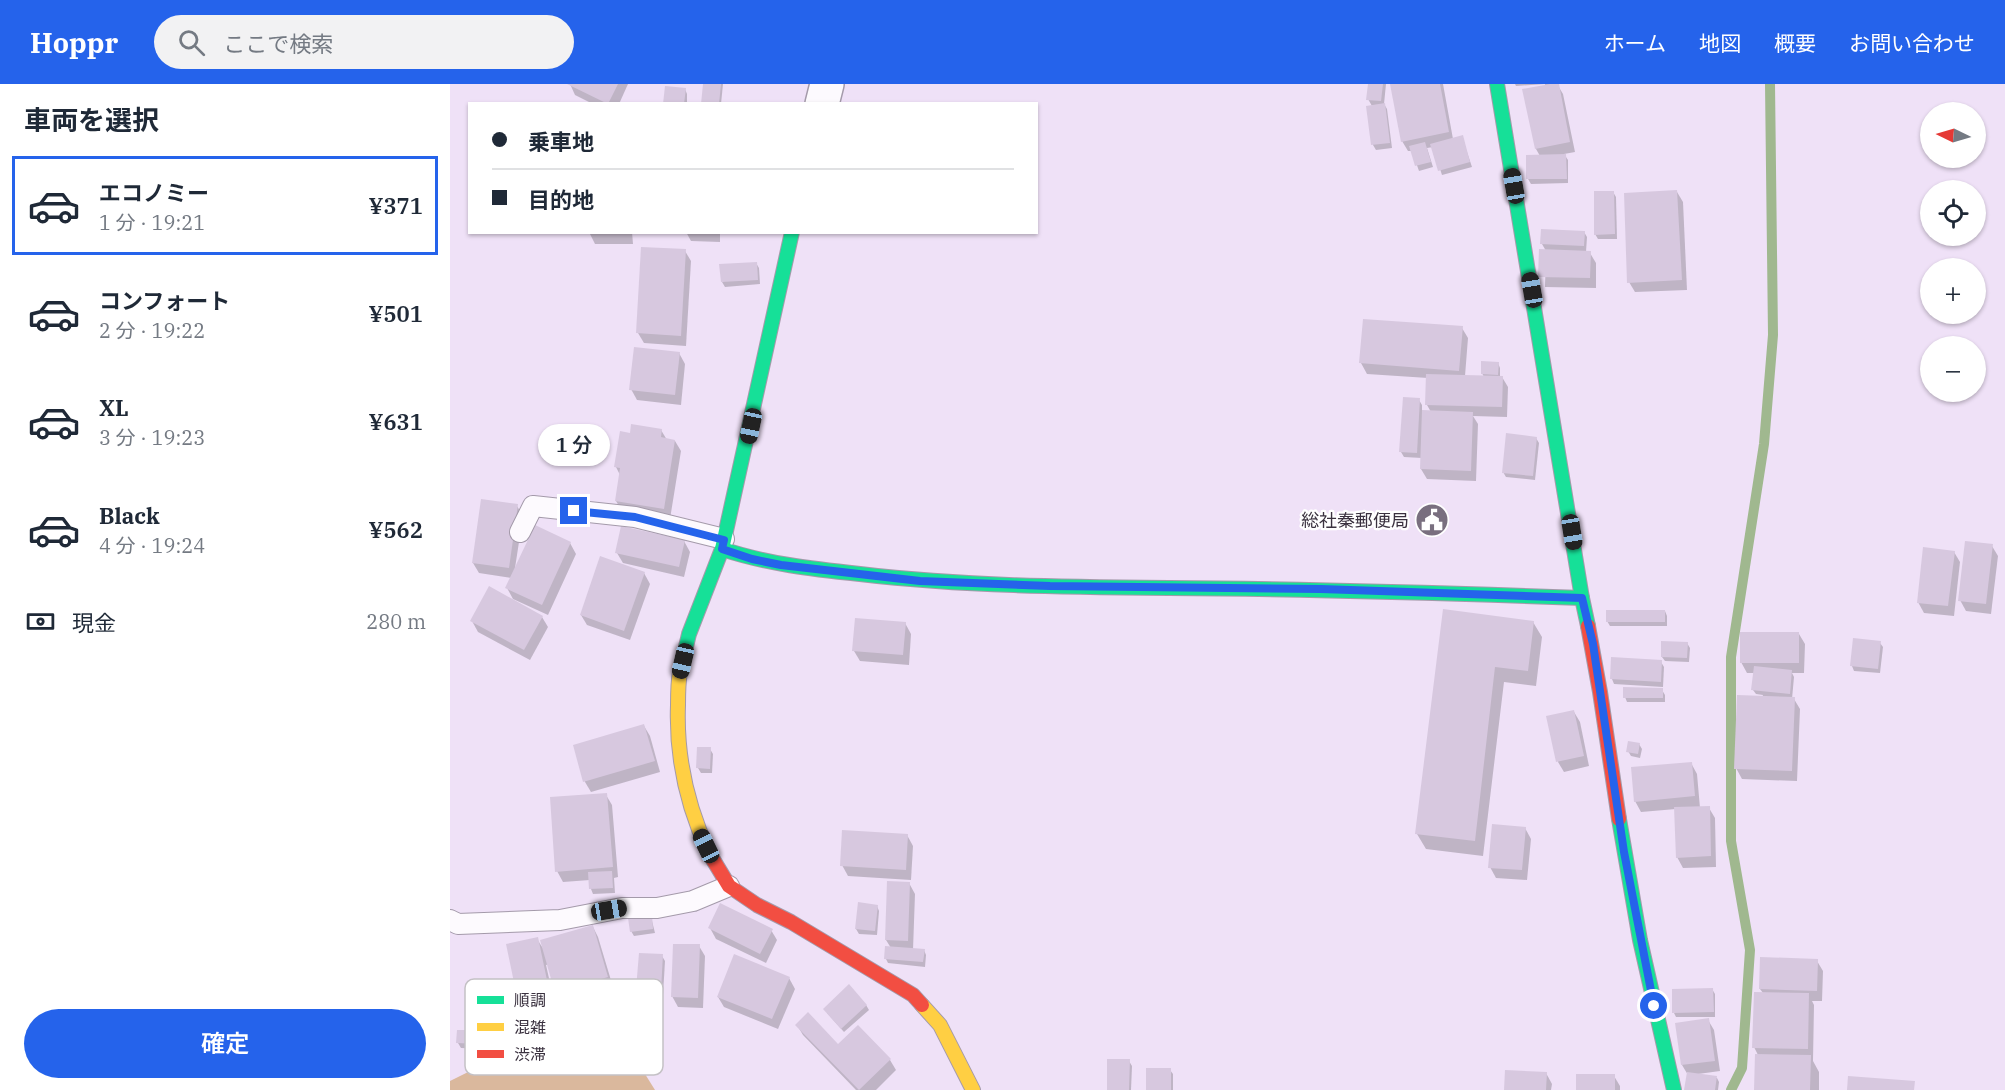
<!DOCTYPE html>
<html lang="ja">
<head>
<meta charset="utf-8">
<style>
  :root { --surface:#fff; --page:#f2f2f3; --text:#1f2937; --muted:#747a83; --line:#e0e1e3; --accent:#2563eb }
  body { margin:0; font-family:"IBM Plex Serif","Noto Sans JP",serif; background:var(--page); color:var(--text); height:100vh; display:flex; flex-direction:column; font-size:22px; white-space:nowrap }
  * { box-sizing:border-box; margin:0 }
  p { font-size:20px; color:var(--muted) }
  .icon { flex:none; width:33px; height:33px; fill:none; stroke:currentColor; stroke-width:2; stroke-linecap:round; stroke-linejoin:round }
  .map { position:relative; flex:1; overflow:hidden }
  .side { display:flex; flex-direction:column; background:var(--surface); width:450px }
  .side>* { flex:none }
  .banner { position:absolute; left:18px; top:18px; width:570px; height:132px; border-radius:0px; box-shadow:0 2px 4px #0004; display:grid; align-content:center; height:132px; padding:0 24px; background:var(--surface) }
  .needle { width:39px; rotate:275deg }
  .buttons { position:absolute; left:1470px; top:18px; display:grid; gap:12px }
  .buttons a { display:grid; place-items:center; width:66px; height:66px; border-radius:50%; background:var(--surface); box-shadow:0 2px 4px #0004; font-size:30px }
  .end { position:absolute; width:27px; height:27px; margin:-14px; border:8px solid #2563eb; background:#fff; box-shadow:0 0 0 3px #fff }
  .from { border-radius:50% }
  .bubble { position:absolute; height:42px; border-radius:21px; background:var(--surface); box-shadow:0 2px 4px #0004; font-size:20px; font-weight:600; line-height:42px; text-align:center }
  .car { position:absolute; width:18px; height:36px; margin:-18px -9px; border-radius:8px; box-shadow:0 0 4px 2px #0007; background:linear-gradient(#222 24%,#8ab4d8 0 40%,#222 0 76%,#8ab4d8 0 86%,#222 0) }
  .banner b { display:flex; align-items:center; gap:21px; height:57px; font-size:22px }
  .banner b+b { border-top:2px solid var(--line) }
  .banner i { width:15px; height:15px; background:var(--text) }
  ul { padding:0; list-style:none }
  li { display:flex; align-items:center; gap:18px; height:99px; margin:0 12px 9px; padding:0 12px; border:3px solid transparent; border-radius:0px }
  li div { flex:1 }
  li b { display:block; font-size:22px }
  li em { font-style:normal; font-weight:600 }
  li.current { border-color:var(--accent) }
  li>.icon { width:54px; height:54px; stroke-width:1.5 }
  h2 { padding:0 24px; font-size:27px; line-height:72px }
  .pay { display:flex; align-items:center; gap:15px; height:66px; padding:0 24px; font-size:22px }
  .pay p { margin-inline-start:auto }
  .primary-button { display:flex; gap:12px; margin-top:auto; padding:12px 24px }
  .primary-button a { flex:1; height:69px; border-radius:36px; background:var(--accent); color:#fff; font-size:24px; font-weight:600; line-height:69px; text-align:center }
  header { display:flex; align-items:center; gap:36px; box-sizing:border-box; height:84px; padding:0 30px; background:var(--accent); color:#fff }
  header strong { font-size:28px }
  nav { display:flex; gap:33px; margin-inline-start:auto; font-size:21px }
  .search { width:420px; height:54px; background:var(--page); display:flex; align-items:center; gap:15px; box-sizing:border-box; padding:0 21px; border-radius:33px; color:var(--muted); font-size:22px }
  main { display:flex; flex:1; min-height:0 }
  .map>svg:first-child { display:block }
</style>
</head>
<body>
<header>
<strong>Hoppr</strong>
<div class="search"><svg class="icon" aria-label="search" viewBox="0 0 24 24"><circle cx="10" cy="10" r="6"/><path d="M15 15l6 6"/></svg>ここで検索</div>
<nav><a>ホーム</a><a>地図</a><a>概要</a><a>お問い合わせ</a></nav>
</header>
<main>
<section class="side">
<h2>車両を選択</h2>
<ul>
<li class="current"><svg class="icon" aria-label="car" viewBox="0 0 24 24"><path d="M5 17H2v-5l4-1 3-4h7l3 4 3 1v5h-3M9 17h6M6 11h13"/><circle cx="7" cy="17" r="2"/><circle cx="17" cy="17" r="2"/></svg><div><b>エコノミー</b><p>1 分 · 19:21</p></div><em>¥371</em></li>
<li><svg class="icon" aria-label="car" viewBox="0 0 24 24"><path d="M5 17H2v-5l4-1 3-4h7l3 4 3 1v5h-3M9 17h6M6 11h13"/><circle cx="7" cy="17" r="2"/><circle cx="17" cy="17" r="2"/></svg><div><b>コンフォート</b><p>2 分 · 19:22</p></div><em>¥501</em></li>
<li><svg class="icon" aria-label="car" viewBox="0 0 24 24"><path d="M5 17H2v-5l4-1 3-4h7l3 4 3 1v5h-3M9 17h6M6 11h13"/><circle cx="7" cy="17" r="2"/><circle cx="17" cy="17" r="2"/></svg><div><b>XL</b><p>3 分 · 19:23</p></div><em>¥631</em></li>
<li><svg class="icon" aria-label="car" viewBox="0 0 24 24"><path d="M5 17H2v-5l4-1 3-4h7l3 4 3 1v5h-3M9 17h6M6 11h13"/><circle cx="7" cy="17" r="2"/><circle cx="17" cy="17" r="2"/></svg><div><b>Black</b><p>4 分 · 19:24</p></div><em>¥562</em></li>
</ul>
<div class="pay"><svg class="icon" aria-label="cash" viewBox="0 0 24 24"><path d="M3 7h18v10H3z"/><circle cx="12" cy="12" r="2"/></svg>現金<p>280 m</p></div>
<div class="primary-button"><a>確定</a></div>
</section>
<div class="map">
<svg width="1555" height="1006" viewBox="0 0 1555 1006">
  <rect width="100%" height="100%" fill="#efe1f7"/>
  <polygon fill="#dab89d" points="178,931 195,990 205,1006 0,1006 0,997 105,945"/>
  <g fill="#0003">
    <polygon points="120,0 178,0 169,20 143,20 125,11"/>
    <polygon points="254,0 273,0 271,20 252,20"/>
    <polygon points="919,0 936,0 934,20 937,25 942,64 926,66 923,61 918,23 922,22 918,15"/>
    <polygon points="942,0 993,0 1003,55 1012,53 1022,83 992,91 983,63 977,64 983,83 969,87 962,67 958,67 952,57"/>
    <polygon points="1065,0 1107,0 1113,10 1125,68 1114,70 1118,76 1118,99 1081,100 1078,95 1090,72 1086,65 1095,0 1066,2"/>
    <polygon points="235,5 237,10 237,20 215,20"/>
    <polygon points="1163,108 1166,113 1167,155 1148,155 1145,150"/>
    <polygon points="1227,108 1233,118 1237,206 1185,208 1179,198"/>
    <polygon points="139,148 182,148 183,160 145,160"/>
    <polygon points="236,148 270,148 270,158 241,157"/>
    <polygon points="1134,148 1137,153 1136,168 1140,169 1146,179 1146,204 1095,203 1096,167 1092,160"/>
    <polygon points="235,167 241,177 236,262 194,259 188,249"/>
    <polygon points="306,179 309,184 310,200 275,203 272,198"/>
    <polygon points="914,236 1012,244 1018,254 1015,292 1034,293 1032,289 1048,279 1050,284 1050,293 1052,293 1058,303 1057,333 1023,332 1028,340 1026,397 977,395 971,385 972,374 954,373 951,368 969,316 972,321 972,328 981,328 977,321 978,294 917,290 911,279"/>
    <polygon points="229,269 235,280 231,321 187,316 181,305"/>
    <polygon points="211,346 217,356 225,357 231,367 220,435 172,427 166,417 170,391 166,383 181,351"/>
    <polygon points="1086,354 1089,359 1085,396 1056,393 1053,388"/>
    <polygon points="67,422 73,432 65,484 120,459 126,470 98,531 63,515 57,504 62,494 29,489 23,479"/>
    <polygon points="234,457 240,468 234,493 173,479 167,469"/>
    <polygon points="1542,462 1548,472 1541,530 1516,527 1510,516"/>
    <polygon points="1504,468 1510,478 1504,532 1474,529 1468,518"/>
    <polygon points="194,489 200,500 180,556 137,541 131,531"/>
    <polygon points="994,527 1083,538 1092,553 1086,602 1054,598 1033,772 976,765 967,750"/>
    <polygon points="1215,527 1217,532 1217,542 1160,542 1157,537"/>
    <polygon points="92,533 98,543 80,576 28,548 22,537"/>
    <polygon points="455,539 461,550 459,581 410,577 404,567"/>
    <polygon points="1349,550 1355,560 1354,589 1342,589 1344,593 1342,615 1344,615 1350,625 1347,697 1292,695 1286,684 1313,611 1306,610 1303,606 1305,589 1297,589 1291,578"/>
    <polygon points="1237,559 1240,564 1239,578 1215,577 1212,573"/>
    <polygon points="1430,559 1433,563 1430,589 1404,587 1402,582"/>
    <polygon points="1211,578 1214,583 1213,603 1164,600 1162,595"/>
    <polygon points="1212,606 1215,611 1215,618 1177,618 1175,613"/>
    <polygon points="1124,628 1130,638 1139,682 1114,688 1108,678"/>
    <polygon points="194,642 200,652 210,688 141,708 135,698 124,662"/>
    <polygon points="1189,660 1192,665 1190,674 1181,672 1178,667"/>
    <polygon points="260,665 263,670 262,689 251,689 248,684"/>
    <polygon points="1241,679 1247,690 1250,724 1259,724 1265,734 1266,783 1233,784 1227,773 1226,725 1191,728 1185,717"/>
    <polygon points="156,711 162,721 168,793 164,794 165,809 143,810 141,805 140,796 113,798 107,787"/>
    <polygon points="1075,744 1081,755 1077,796 1046,794 1040,783"/>
    <polygon points="457,751 463,762 461,796 398,792 392,781"/>
    <polygon points="459,799 465,810 463,866 474,866 476,871 475,883 438,879 436,875 441,864 436,856"/>
    <polygon points="427,822 429,827 427,851 409,850 406,845"/>
    <polygon points="201,833 205,849 184,852 181,847"/>
    <polygon points="143,843 148,853 163,903 113,918 107,908 99,880 96,881 103,912 74,918 68,908 58,861 87,855 94,866"/>
    <polygon points="260,844 321,846 327,856 316,879 266,855"/>
    <polygon points="249,862 255,872 253,924 228,923 222,912"/>
    <polygon points="212,872 215,877 213,911 191,909 188,905"/>
    <polygon points="1367,877 1373,887 1372,917 1362,917 1364,921 1363,977 1369,988 1369,1006 1305,1006 1308,971 1304,963 1313,909 1310,905"/>
    <polygon points="339,894 345,905 328,945 274,923 268,913"/>
    <polygon points="1262,905 1265,910 1265,933 1226,933 1224,929"/>
    <polygon points="416,921 419,926 394,948 377,929"/>
    <polygon points="1258,936 1264,946 1270,987 1248,990 1267,994 1269,998 1268,1006 1236,1006 1238,991 1232,981"/>
    <polygon points="347,941 388,962 408,943 440,976 446,986 426,1006 406,1006 353,951"/>
    <polygon points="8,947 32,948 35,952 35,965 11,964 8,959"/>
    <polygon points="679,977 682,982 681,1006 658,1006"/>
    <polygon points="720,986 723,990 723,1006 698,1006"/>
    <polygon points="1096,989 1102,1000 1101,1006 1056,1006"/>
    <polygon points="1164,992 1170,1002 1170,1006 1127,1006"/>
  </g>
  <g fill="none" stroke-linecap="round" stroke-linejoin="round">
    <polyline stroke="#a0b88f" stroke-width="10" points="1281,1006 1292,984 1300,866 1281,757 1281,573 1314,360 1323,251 1320,0"/>
  </g>
  <g fill="#d7c8df">
    <polygon points="117,0 168,0 158,20"/>
    <polygon points="253,0 271,0 269,20 251,20"/>
    <polygon points="918,0 933,0 931,17 916,16"/>
    <polygon points="940,0 990,0 999,48 951,58"/>
    <polygon points="1100,0 1109,0 1120,58 1085,65 1072,5"/>
    <polygon points="215,2 236,4 234,20 213,20"/>
    <polygon points="935,19 940,59 921,61 916,22"/>
    <polygon points="1013,51 1020,78 988,87 980,60"/>
    <polygon points="975,58 981,78 965,82 959,62"/>
    <polygon points="1116,70 1117,95 1076,95 1076,71"/>
    <polygon points="1227,106 1232,196 1177,199 1174,109"/>
    <polygon points="1144,107 1164,107 1165,150 1144,151"/>
    <polygon points="1091,145 1135,147 1134,162 1090,160"/>
    <polygon points="191,163 236,165 231,252 186,249"/>
    <polygon points="1089,165 1141,167 1140,194 1088,193"/>
    <polygon points="307,178 308,196 271,198 269,180"/>
    <polygon points="913,235 1013,242 1009,287 909,279"/>
    <polygon points="184,263 230,268 225,311 179,306"/>
    <polygon points="1031,277 1049,278 1048,291 1031,290"/>
    <polygon points="976,290 1053,292 1052,323 975,321"/>
    <polygon points="953,313 970,314 967,369 949,368"/>
    <polygon points="972,326 1023,328 1021,387 970,385"/>
    <polygon points="181,340 212,345 211,353 225,356 214,425 165,417 170,384 164,383 170,347 180,349"/>
    <polygon points="1056,349 1087,353 1083,392 1052,389"/>
    <polygon points="31,415 68,420 59,484 22,479"/>
    <polygon points="85,441 121,458 92,521 55,504"/>
    <polygon points="171,442 235,456 229,483 165,469"/>
    <polygon points="1515,457 1543,460 1536,520 1508,517"/>
    <polygon points="1473,463 1505,467 1498,522 1467,519"/>
    <polygon points="150,472 195,488 174,547 130,531"/>
    <polygon points="39,502 93,532 74,566 20,537"/>
    <polygon points="993,525 1084,537 1078,587 1045,583 1025,757 965,750"/>
    <rect x="1156" y="526" width="59" height="12"/>
    <polygon points="405,534 456,538 453,571 402,567"/>
    <rect x="1290" y="548" width="59" height="31"/>
    <polygon points="1403,554 1431,557 1428,585 1400,582"/>
    <polygon points="1211,557 1238,558 1237,574 1211,573"/>
    <polygon points="1161,573 1212,576 1211,598 1160,595"/>
    <polygon points="1304,582 1342,586 1340,610 1301,606"/>
    <polygon points="1173,603 1213,604 1213,614 1173,614"/>
    <polygon points="1287,611 1345,613 1342,687 1284,685"/>
    <polygon points="1124,626 1134,672 1106,678 1096,632"/>
    <polygon points="194,640 205,677 133,698 123,661"/>
    <polygon points="1178,657 1190,659 1188,670 1176,668"/>
    <polygon points="247,663 261,663 260,685 246,684"/>
    <polygon points="1242,678 1245,712 1184,718 1181,683"/>
    <polygon points="157,709 163,783 105,788 100,713"/>
    <polygon points="1260,722 1261,772 1226,774 1224,723"/>
    <polygon points="1042,740 1076,743 1072,786 1038,784"/>
    <polygon points="392,746 458,750 456,786 390,782"/>
    <polygon points="162,787 163,804 139,805 138,788"/>
    <polygon points="437,797 460,798 458,857 435,856"/>
    <polygon points="408,818 428,821 425,847 405,845"/>
    <polygon points="270,819 323,845 310,870 258,844"/>
    <polygon points="202,831 203,845 180,848 178,834"/>
    <polygon points="143,841 158,893 105,909 90,856"/>
    <polygon points="88,853 98,901 66,908 56,860"/>
    <polygon points="223,860 250,860 248,914 221,913"/>
    <polygon points="435,862 475,865 473,878 434,875"/>
    <polygon points="189,869 213,870 211,907 186,905"/>
    <polygon points="284,870 340,893 322,935 267,913"/>
    <polygon points="1310,873 1368,875 1367,907 1309,905"/>
    <polygon points="399,900 417,921 391,945 373,925"/>
    <polygon points="1263,904 1264,928 1222,929 1222,905"/>
    <polygon points="1304,908 1359,909 1358,965 1302,964"/>
    <polygon points="358,928 388,960 408,941 441,975 409,1006 345,941"/>
    <polygon points="1259,934 1265,977 1231,981 1225,939"/>
    <polygon points="7,946 33,946 33,960 6,959"/>
    <polygon points="1305,970 1361,971 1360,1006 1304,1006"/>
    <polygon points="657,975 680,975 679,1006 657,1006"/>
    <rect x="696" y="984" width="25" height="22"/>
    <polygon points="1055,986 1097,988 1096,1006 1054,1006"/>
    <polygon points="1237,988 1267,992 1265,1006 1234,1006"/>
    <rect x="1126" y="990" width="39" height="16"/>
    <polygon points="1398,992 1465,997 1464,1006 1397,1006"/>
  </g>
  <g fill="none" stroke-linecap="round" stroke-linejoin="round">
    <g stroke="#a49aaa" stroke-width="22">
      <g id="lane">
        <polyline points="70,448 83,422 185,433 274,455"/>
        <polyline points="0,836 8,840 110,836 172,824 207,824 243,817 279,802"/>
      </g>
    </g>
    <g stroke="#a49aaa" stroke-width="36">
      <polyline id="street" points="372,20 377,0"/>
    </g>
    <g stroke="#a49aaa" stroke-width="16">
      <g id="fast">
        <polyline points="1047,0 1132,514 1138,542"/>
        <path d="M272,465C317,480 363,485 410,490C513,502 615,503 719,504C857,505 994,509 1132,514"/>
        <polyline points="230,588 239,550 272,465 342,148"/>
        <polyline points="1169,735 1190,856 1224,1006"/>
      </g>
    </g>
    <g stroke="#a49aaa" stroke-width="16">
      <g id="slow">
        <path d="M230,588C228,599 228,610 228,621C226,673 237,722 259,769"/>
        <polyline points="472,921 490,941 523,1006"/>
      </g>
    </g>
    <g stroke="#a49aaa" stroke-width="16">
      <g id="jam">
        <polyline points="1138,542 1150,608 1169,735"/>
        <polyline points="259,769 279,802 307,821 341,838 463,911 472,921"/>
      </g>
    </g>
    <use href="#lane" stroke="#fdfafe" stroke-width="20"/>
    <use href="#street" stroke="#fdfafe" stroke-width="33"/>
    <use href="#fast" stroke="#16e098" stroke-width="14"/>
    <use href="#slow" stroke="#ffcf43" stroke-width="14"/>
    <use href="#jam" stroke="#f24e42" stroke-width="14"/>
  </g>
  <g fill="none" stroke-linecap="round" stroke-linejoin="round">
    <polyline stroke="#2563eb" stroke-width="8" points="124,427 185,433 274,456 272,465 302,475 331,481 470,497 600,502 871,505 1132,514 1143,560 1174,768 1204,922"/>
  </g>
  <defs>
    <g id="civic-disc" transform="scale(1.725)"><circle r="9.5" fill="#796f7f" stroke="#fff"/><path d="M-.6-6.5H3V-4.5H.6V-3L4-1V1h2V6H-6V1h2V-1L-.6-3ZM-1.2 2.5V6h2.4V2.5Z" fill="#fff"/></g>
  </defs>
  <g fill-rule="evenodd">
    <use href="#civic-disc" x="982" y="436"/>
  </g>
  <g text-anchor="middle" dominant-baseline="central" stroke-width="4.5" stroke-linejoin="round" paint-order="stroke">
    <g font-size="18" fill="#3a313f" stroke="#fff" text-anchor="end">
      <text x="959" y="436">総社秦郵便局</text>
    </g>
  </g>
  <rect x="15" y="895" width="198" height="96" rx="9" fill="#fff" stroke="#c4c1c5" stroke-width="1.5"/>
  <rect x="27" y="912" width="27" height="8" fill="#16e098"/>
  <rect x="27" y="939" width="27" height="8" fill="#ffcf43"/>
  <rect x="27" y="966" width="27" height="8" fill="#f24e42"/>
  <g font-size="16" fill="#3a313f">
    <text x="64" y="922">順調</text>
    <text x="64" y="949">混雑</text>
    <text x="64" y="976">渋滞</text>
  </g>
</svg>
<div class="buttons">
<a><svg class="needle" viewBox="-14 -14 28 28"><path d="M0-13l5 13h-10z" fill="#e53935"/><path d="M0 13l5-13h-10z" fill="#747a83"/></svg></a>
<a><svg class="icon" aria-label="locate" viewBox="0 0 24 24"><circle cx="12" cy="12" r="6"/><path d="M12 2v4M12 18v4M2 12h4M18 12h4"/></svg></a>
<a>+</a>
<a>−</a>
</div>
<i class="end from" style="left:1204px;top:922px"></i>
<i class="end" style="left:124px;top:427px"></i>
<div class="bubble" style="left:88px;top:340px;width:72px">1 分</div>
<i class="car" style="left:1064px;top:102px;rotate:350deg"></i>
<i class="car" style="left:1082px;top:206px;rotate:350deg"></i>
<i class="car" style="left:301px;top:342px;rotate:192deg"></i>
<i class="car" style="left:1122px;top:448px;rotate:171deg"></i>
<i class="car" style="left:233px;top:577px;rotate:193deg"></i>
<i class="car" style="left:256px;top:762px;rotate:334deg"></i>
<i class="car" style="left:159px;top:826px;rotate:81deg"></i>
<div class="banner">
<b><i class="from"></i>乗車地</b>
<b><i></i>目的地</b>
</div>
</div>
</main>
</body>
</html>
